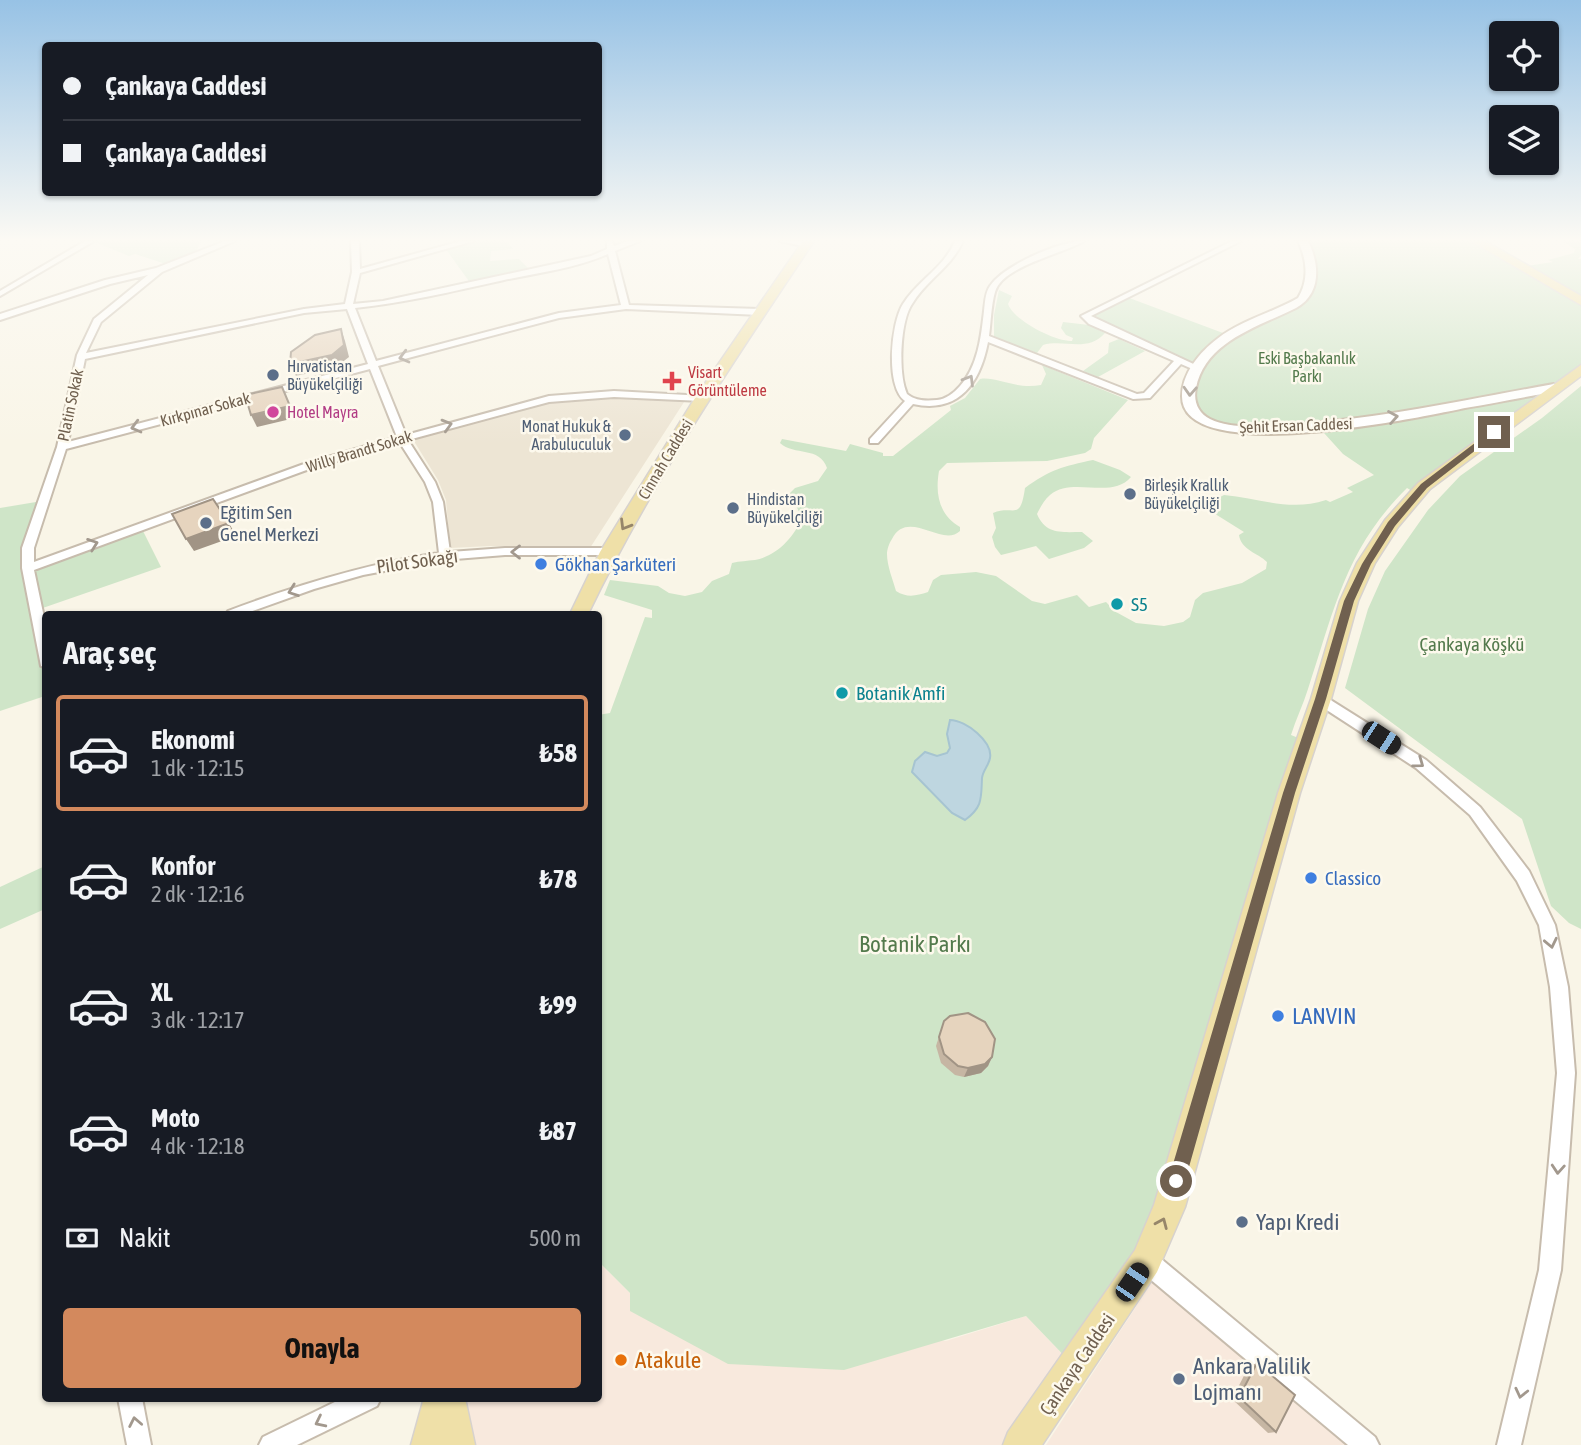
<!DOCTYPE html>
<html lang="tr">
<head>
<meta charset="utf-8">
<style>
  :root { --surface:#171b24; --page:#20242c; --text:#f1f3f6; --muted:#9ea1a6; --line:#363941; --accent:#d3895d }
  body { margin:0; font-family:"Asap Condensed",sans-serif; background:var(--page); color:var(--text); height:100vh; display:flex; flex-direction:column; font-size:26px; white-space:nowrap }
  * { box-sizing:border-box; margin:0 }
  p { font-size:23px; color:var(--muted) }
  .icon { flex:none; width:38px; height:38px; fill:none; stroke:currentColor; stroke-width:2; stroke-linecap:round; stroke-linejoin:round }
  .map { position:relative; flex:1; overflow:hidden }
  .drawer { position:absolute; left:42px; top:611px; width:560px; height:791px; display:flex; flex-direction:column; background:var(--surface); border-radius:7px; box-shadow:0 2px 5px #0004 }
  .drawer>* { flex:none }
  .top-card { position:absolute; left:42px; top:42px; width:560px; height:154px; border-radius:7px; box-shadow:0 2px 5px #0004; display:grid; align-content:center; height:154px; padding:0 21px; background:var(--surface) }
  .controls { position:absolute; left:1489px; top:21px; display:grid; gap:14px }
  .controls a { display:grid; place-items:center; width:70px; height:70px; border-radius:7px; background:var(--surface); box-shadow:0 2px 5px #0004; font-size:35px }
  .end { position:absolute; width:32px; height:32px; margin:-16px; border:9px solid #70604f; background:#fff; box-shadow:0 0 0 4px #fff }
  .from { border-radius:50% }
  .car { position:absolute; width:21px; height:42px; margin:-21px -10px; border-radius:9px; box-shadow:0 0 5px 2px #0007; background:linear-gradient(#222 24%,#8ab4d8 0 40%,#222 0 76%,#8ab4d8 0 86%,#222 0) }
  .top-card b { display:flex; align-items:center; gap:24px; height:66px; font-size:26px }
  .top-card b+b { border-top:2px solid var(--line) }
  .top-card i { width:18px; height:18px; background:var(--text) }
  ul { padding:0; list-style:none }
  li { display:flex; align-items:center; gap:21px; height:116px; margin:0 14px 10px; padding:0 7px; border:4px solid transparent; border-radius:7px }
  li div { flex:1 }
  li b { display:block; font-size:26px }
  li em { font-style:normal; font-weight:700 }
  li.selected { border-color:var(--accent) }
  li>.icon { width:63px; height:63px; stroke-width:1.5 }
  h2 { padding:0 21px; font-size:32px; line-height:84px }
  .pay { display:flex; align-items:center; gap:18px; height:77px; padding:0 21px; font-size:26px }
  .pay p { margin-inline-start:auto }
  .button { display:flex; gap:14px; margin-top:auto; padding:14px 21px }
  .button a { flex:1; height:80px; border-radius:7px; background:var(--accent); color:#111; font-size:28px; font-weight:700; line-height:80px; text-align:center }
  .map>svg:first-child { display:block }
</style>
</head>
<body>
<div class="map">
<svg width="1581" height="1445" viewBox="0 0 1581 1445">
  <rect width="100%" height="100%" fill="#f9f5e7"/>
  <polygon fill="#ede5d4" points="583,395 686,399 590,548 490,546 450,548 446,500 438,480 412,438 528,405"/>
  <g fill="#f8e9dd">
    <polygon points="599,1262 630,1293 946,1341 1026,1316 1075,1367 1021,1445 457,1445 447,1398 598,1398"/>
    <polygon points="1152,1282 1251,1363 1347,1445 1046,1445"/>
  </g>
  <g fill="#cfe5c8">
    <polygon points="92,241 201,241 195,254 169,265 135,254 129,256"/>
    <polygon points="471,241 507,241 513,249 491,251 490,261 519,259 532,272 471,284 445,248"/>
    <path d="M1303,241H1476L1581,300V369L1417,494L1407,488C1345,549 1334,611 1308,689C1303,705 1296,719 1291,735L1306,741L1169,1207L1075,1367L1026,1316L844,1370L728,1364L630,1311V1293L599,1262L598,715L610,713L645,617L652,618V610L604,595L610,580L658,586L669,593L685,596L702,592L712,581L729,574L732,563C740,561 747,561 755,560C777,556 794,537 802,518L790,493L795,488L818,481L827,468C820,446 794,456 780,443L782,439L846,451L850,444L883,453V456H893L951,410L950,406L965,398L980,379C996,376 1016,390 1041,385L1046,374L1042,365L1128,400L1094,438L1091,449L1085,453L1047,461L947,463L939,471C935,494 939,515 960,527V531C942,548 908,508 892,539C889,543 887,550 887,554C887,566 893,580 896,591C907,598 916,596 928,592L933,580L941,575L976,572L996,576L1032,601L1045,604L1077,595L1089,607L1106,602L1116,612L1136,623L1164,626L1183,622L1190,617L1195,600L1203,593L1242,583L1266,569L1267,562C1258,553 1241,550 1239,535L1244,532L1212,512L1210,502L1224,495C1259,498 1290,512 1326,500L1330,502L1353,492L1347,488L1374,475L1343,454L1324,433L1333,432L1328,427H1222L1191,409L1197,369L1087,318L1124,296L1231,336L1309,292Z"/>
    <polygon points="1562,241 1581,241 1581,255 1578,259 1581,259 1581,297 1527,266 1553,262 1548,260 1574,253 1575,249"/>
    <path d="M999,290L1012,296L1008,304C1013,320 1055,342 1072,341L1073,338L1066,335L1061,328L1063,322L1089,325L1105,333C1087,353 1065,339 1043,345L1037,353L994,337V315Z"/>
    <polygon points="1119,339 1145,351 1098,377 1083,371 1108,353 1109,343"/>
    <polygon points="1581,386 1581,929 1569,923 1551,906 1522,819 1345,688 1368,609 1385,571 1428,510 1460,476 1542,418"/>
    <path d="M1093,460L1120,470L1131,477C1112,500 1072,476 1050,495C1044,500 1040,508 1037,514C1046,535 1062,532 1082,532L1093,541L1084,548L1049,559L1036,546L1001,555L995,547L992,537L996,528L993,513C1014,504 1020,523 1025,488C1049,470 1064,466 1093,460Z"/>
    <polygon points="42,501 28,567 141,527 161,567 37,610 45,663 45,696 0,711 0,508"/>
    <polygon points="45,866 45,909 0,929 0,887"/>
  </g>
  <path fill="#bed6e0" stroke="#a6c4d1" stroke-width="2" d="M950,720C966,720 993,742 990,758C989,765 983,770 982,778C981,798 983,807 965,820L952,813L912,772L915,761L925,752L937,756L947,753L950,748L947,734Z"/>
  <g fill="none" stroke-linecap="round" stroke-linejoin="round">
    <g stroke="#c7bcad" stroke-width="4">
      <g id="minor">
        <polygon points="85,241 94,241 0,296 0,291"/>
        <path d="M225,241H235L162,272L101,322L86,353L304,309L345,304L352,272L351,241H359L360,269L461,241H474L360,273L353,304L383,301L591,256L607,249V241H612L614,246L628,241H640L615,251L629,305L760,309L764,312L760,315L626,309L559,318L378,366L406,435L549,396L614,391L705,396V400L702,401L614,397L549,402L408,440L435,482L443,502L450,552L505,548H609L615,552L613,555H505L443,560L363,575L314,589L244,614H226L228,611C297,585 366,564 439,553L433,502L425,482L400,443L312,468L34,570L46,627V668L41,666L22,568V548L57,447L77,355L94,319L148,275L110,284L0,320V314L105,280L156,268ZM608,254L621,305L559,313L376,361L355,308C405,303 454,291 504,280C538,273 576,268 608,254ZM347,309L368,364L68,442L85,359L304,313ZM370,369L397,437L304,464L34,562V548L66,449Z"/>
        <polygon points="780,241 798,241 811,245 807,247"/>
        <path d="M955,241H963C951,268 926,280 912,304C900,322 898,374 907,394C916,401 926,401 937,400C946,399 954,393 960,386C978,366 981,337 984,311C985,303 985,293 990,286C1004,265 1060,241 1084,241C1063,254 1002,266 995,292C991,306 991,322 989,336L1137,394L1144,393L1174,361L1089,324L1081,316L1232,241H1241L1091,316L1202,368L1197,371L1181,364L1150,398L1133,399L988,342C980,383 959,414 913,404L878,443H870V439L905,401C885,387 891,323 903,304C918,280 944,268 955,241Z"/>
        <polygon points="1321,694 1426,760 1480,807 1529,871 1555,925 1568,987 1575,1073 1561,1270 1521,1445 1497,1445 1539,1270 1557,1073 1550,987 1539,925 1517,881 1470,815 1416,768 1316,703 1314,699 1316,695"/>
        <polygon points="1146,1250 1154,1253 1375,1437 1379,1445 1348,1445 1138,1269 1135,1261 1138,1253"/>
        <polygon points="118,1398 142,1398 151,1445 127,1445"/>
        <polygon points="343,1398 381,1398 377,1406 297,1445 259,1445 263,1437"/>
      </g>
    </g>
    <g stroke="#cabdab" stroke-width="4">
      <path id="secondary" d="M1298,241H1308C1320,265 1321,294 1296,308C1260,326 1205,341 1196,388C1193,401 1198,413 1210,419C1230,429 1258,426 1279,425C1372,421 1463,400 1554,384L1560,388L1554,392C1524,397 1495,403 1465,408C1423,417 1181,468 1182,396C1182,373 1200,352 1217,339C1241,320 1272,313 1298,298C1309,280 1307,260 1298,241Z"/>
    </g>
    <g stroke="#d7d2ce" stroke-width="3">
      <g id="primary">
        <path d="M803,241H814C733,362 651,483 588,614H570L600,552L695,398Z"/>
        <polygon points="1471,241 1485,241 1581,296 1581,305"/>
        <polygon points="1581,365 1581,376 1430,489 1398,527 1375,563 1358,601 1331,699 1300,793 1185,1207 1157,1272 1042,1445 1003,1445 1008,1432 1135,1250 1154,1205 1278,793 1311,699 1340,601 1357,563 1385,520 1418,483"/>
        <polygon points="424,1398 465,1398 475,1445 411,1445"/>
      </g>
    </g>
    <use href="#minor" fill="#fff" fill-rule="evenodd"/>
    <use href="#secondary" fill="#fff" fill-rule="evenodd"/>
    <use href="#primary" fill="#efe0a8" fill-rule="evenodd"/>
  </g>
  <g fill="#c6b6a3">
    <polygon points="944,1021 992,1057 988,1066 981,1073 964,1077 955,1075 941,1063 936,1046"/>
    <polygon points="1257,1363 1276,1432 1268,1433 1232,1399 1249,1366"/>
  </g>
  <g fill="#a19485">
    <polygon points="341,329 345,341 349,357 336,367 296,376 290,364"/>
    <polygon points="282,387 295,418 257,427 251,415"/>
    <polygon points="229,523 236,536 194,551 186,539"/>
    <polygon points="992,1057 988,1066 981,1073 964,1077 968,1068"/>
  </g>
  <g fill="#e6d4be" stroke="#a19485" stroke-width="2">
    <polygon points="341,329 344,345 332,355 290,364 291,352 315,335"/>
    <polygon points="282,387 290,406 251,415 245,395"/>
    <polygon points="213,499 229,523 186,539 172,514"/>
    <polygon points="968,1013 985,1022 995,1039 992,1057 985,1064 968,1068 958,1066 944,1054 939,1037 944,1021 950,1016"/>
    <polygon points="1257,1363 1295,1395 1276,1432 1239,1397"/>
  </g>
  <defs><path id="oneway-chevron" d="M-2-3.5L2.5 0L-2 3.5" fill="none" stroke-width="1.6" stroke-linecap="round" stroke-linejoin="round" transform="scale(1.75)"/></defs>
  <g stroke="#a2988d">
    <use href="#oneway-chevron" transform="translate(404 357) rotate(165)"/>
    <use href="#oneway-chevron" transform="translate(969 380) rotate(-59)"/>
    <use href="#oneway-chevron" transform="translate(1190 391) rotate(93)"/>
    <use href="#oneway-chevron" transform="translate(1393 417) rotate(-10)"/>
    <use href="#oneway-chevron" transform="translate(447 425) rotate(-16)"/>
    <use href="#oneway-chevron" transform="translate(136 427) rotate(165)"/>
    <use href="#oneway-chevron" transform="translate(93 544) rotate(-20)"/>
    <use href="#oneway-chevron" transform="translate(516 552) rotate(180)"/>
    <use href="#oneway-chevron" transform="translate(293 591) rotate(160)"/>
    <use href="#oneway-chevron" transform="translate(1419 763) rotate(36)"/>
    <use href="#oneway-chevron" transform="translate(1551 943) rotate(78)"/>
    <use href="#oneway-chevron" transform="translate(1558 1169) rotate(94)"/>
    <use href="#oneway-chevron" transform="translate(1521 1393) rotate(103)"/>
    <use href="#oneway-chevron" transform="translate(135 1422) rotate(-101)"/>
    <use href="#oneway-chevron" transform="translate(320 1422) rotate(154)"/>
  </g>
  <g stroke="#96866a">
    <use href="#oneway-chevron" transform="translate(625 525) rotate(121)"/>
    <use href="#oneway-chevron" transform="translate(1162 1223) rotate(-67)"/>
  </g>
  <linearGradient id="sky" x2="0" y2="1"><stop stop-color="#97c2e5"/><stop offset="0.54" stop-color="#fcfaf4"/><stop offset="1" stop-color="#fcfaf4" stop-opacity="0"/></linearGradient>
  <rect width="1581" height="444" fill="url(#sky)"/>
  <polygon fill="#70604f" points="1492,430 1499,432 1427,488 1395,526 1371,564 1354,601 1326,699 1295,793 1185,1181 1182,1187 1176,1190 1171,1187 1168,1181 1283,793 1315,699 1344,601 1362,564 1388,522 1421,484"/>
  <g fill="#5c6f8a" stroke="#fdf9ed" stroke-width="2.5">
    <circle cx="273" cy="375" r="7"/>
    <circle cx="625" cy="435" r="7"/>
    <circle cx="1130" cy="494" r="7"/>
    <circle cx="733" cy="508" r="7"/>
    <circle cx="206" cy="523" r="7"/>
    <circle cx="1242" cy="1222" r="7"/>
    <circle cx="1179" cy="1379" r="7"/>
  </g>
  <path fill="#e0444e" stroke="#fdf9ed" stroke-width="2.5" d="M668.5 370.5h7v7h7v7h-7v7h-7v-7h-7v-7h7z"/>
  <circle fill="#d1479c" stroke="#fdf9ed" stroke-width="2.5" cx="273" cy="412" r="7"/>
  <g fill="#3f7fe0" stroke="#fdf9ed" stroke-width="2.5">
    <circle cx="541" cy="564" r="7"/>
    <circle cx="1311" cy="878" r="7"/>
    <circle cx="1278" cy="1016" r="7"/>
  </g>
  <g fill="#0f9aa8" stroke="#fdf9ed" stroke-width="2.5">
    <circle cx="1117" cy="604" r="7"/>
    <circle cx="842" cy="693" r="7"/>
  </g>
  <circle fill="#e8710a" stroke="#fdf9ed" stroke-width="2.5" cx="621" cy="1360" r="7"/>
  <g text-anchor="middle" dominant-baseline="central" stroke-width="5" stroke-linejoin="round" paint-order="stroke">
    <g font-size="16" fill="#537a4c" stroke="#fdf9ed">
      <text x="1307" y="358">Eski Başbakanlık<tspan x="1307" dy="18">Parkı</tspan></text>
    </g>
    <g font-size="16" fill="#4e5e75" stroke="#fdf9ed" text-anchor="start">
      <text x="287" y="366">Hırvatistan<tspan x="287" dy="18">Büyükelçiliği</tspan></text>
      <text x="611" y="426" text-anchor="end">Monat Hukuk &amp;<tspan x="611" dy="18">Arabuluculuk</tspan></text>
      <text x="1144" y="485">Birleşik Krallık<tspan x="1144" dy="18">Büyükelçiliği</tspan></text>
      <text x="747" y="499">Hindistan<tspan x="747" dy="18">Büyükelçiliği</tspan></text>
    </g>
    <g font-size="16" fill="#be3a42" stroke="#fdf9ed" text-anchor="start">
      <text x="688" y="372">Visart<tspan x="688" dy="18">Görüntüleme</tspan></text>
    </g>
    <g font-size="16" fill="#70604f" stroke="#fdf9ed">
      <text transform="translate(70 405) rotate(-78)">Platin Sokak</text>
      <text transform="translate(205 409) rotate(-15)">Kırkpınar Sokak</text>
      <text transform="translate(1296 425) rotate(-2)">Şehit Ersan Caddesi</text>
      <text transform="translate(359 451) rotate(-17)">Willy Brandt Sokak</text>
      <text transform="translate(665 459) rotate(-59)">Cinnah Caddesi</text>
    </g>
    <g font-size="16" fill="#b23c85" stroke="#fdf9ed" text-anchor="start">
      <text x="287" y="412">Hotel Mayra</text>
    </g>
    <g font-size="19" fill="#4e5e75" stroke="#fdf9ed" text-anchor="start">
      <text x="220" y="512">Eğitim Sen<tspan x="220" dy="22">Genel Merkezi</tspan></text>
    </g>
    <g font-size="19" fill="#70604f" stroke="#fdf9ed">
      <text transform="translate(417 561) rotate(-8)">Pilot Sokağı</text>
      <text transform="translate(1077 1364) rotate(-56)">Çankaya Caddesi</text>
    </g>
    <g font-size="19" fill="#366cbe" stroke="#fdf9ed" text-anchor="start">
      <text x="555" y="564">Gökhan Şarküteri</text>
      <text x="1325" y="878">Classico</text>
    </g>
    <g font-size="19" fill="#0d838f" stroke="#fdf9ed" text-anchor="start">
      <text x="1131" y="604">S5</text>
      <text x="856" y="693">Botanik Amfi</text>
    </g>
    <g font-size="19" fill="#537a4c" stroke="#fdf9ed">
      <text x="1472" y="644">Çankaya Köşkü</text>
    </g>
    <g font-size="23" fill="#537a4c" stroke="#fdf9ed">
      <text x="915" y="944">Botanik Parkı</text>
    </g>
    <g font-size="23" fill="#366cbe" stroke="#fdf9ed" text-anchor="start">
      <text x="1292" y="1016">LANVIN</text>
    </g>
    <g font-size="23" fill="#4e5e75" stroke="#fdf9ed" text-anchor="start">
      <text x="1256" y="1222">Yapı Kredi</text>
      <text x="1193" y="1366">Ankara Valilik<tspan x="1193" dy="26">Lojmanı</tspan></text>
    </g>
    <g font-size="23" fill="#c56008" stroke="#fdf9ed" text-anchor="start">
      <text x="635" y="1360">Atakule</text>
    </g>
  </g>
</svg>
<div class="controls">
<a><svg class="icon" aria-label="locate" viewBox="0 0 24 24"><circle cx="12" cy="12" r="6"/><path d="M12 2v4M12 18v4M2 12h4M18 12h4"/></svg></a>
<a><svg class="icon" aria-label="layers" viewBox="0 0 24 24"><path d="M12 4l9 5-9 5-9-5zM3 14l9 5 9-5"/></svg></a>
</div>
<i class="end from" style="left:1176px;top:1181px"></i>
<i class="end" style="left:1494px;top:432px"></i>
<i class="car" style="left:1381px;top:738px;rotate:123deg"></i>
<i class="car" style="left:1132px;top:1282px;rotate:34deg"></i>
<div class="top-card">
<b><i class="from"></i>Çankaya Caddesi</b>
<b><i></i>Çankaya Caddesi</b>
</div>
<section class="drawer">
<h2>Araç seç</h2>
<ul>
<li class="selected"><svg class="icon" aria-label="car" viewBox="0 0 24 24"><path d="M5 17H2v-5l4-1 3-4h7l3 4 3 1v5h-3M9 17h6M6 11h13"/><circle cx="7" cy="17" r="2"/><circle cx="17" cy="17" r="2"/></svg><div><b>Ekonomi</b><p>1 dk · 12:15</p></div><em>₺58</em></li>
<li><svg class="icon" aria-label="car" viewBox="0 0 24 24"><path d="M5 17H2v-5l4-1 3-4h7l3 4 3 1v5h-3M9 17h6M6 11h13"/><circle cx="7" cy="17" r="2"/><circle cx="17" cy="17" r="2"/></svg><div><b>Konfor</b><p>2 dk · 12:16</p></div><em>₺78</em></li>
<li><svg class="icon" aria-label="car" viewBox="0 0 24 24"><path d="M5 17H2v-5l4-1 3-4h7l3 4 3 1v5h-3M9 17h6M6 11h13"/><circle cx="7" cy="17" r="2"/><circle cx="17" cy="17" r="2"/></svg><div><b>XL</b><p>3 dk · 12:17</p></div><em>₺99</em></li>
<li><svg class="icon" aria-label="car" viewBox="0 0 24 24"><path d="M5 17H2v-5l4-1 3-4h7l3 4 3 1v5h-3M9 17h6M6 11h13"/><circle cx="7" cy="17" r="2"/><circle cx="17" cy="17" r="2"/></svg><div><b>Moto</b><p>4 dk · 12:18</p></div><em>₺87</em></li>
</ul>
<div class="pay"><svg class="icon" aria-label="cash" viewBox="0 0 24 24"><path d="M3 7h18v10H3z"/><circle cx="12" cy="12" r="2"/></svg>Nakit<p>500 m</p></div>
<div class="button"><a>Onayla</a></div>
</section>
</div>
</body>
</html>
